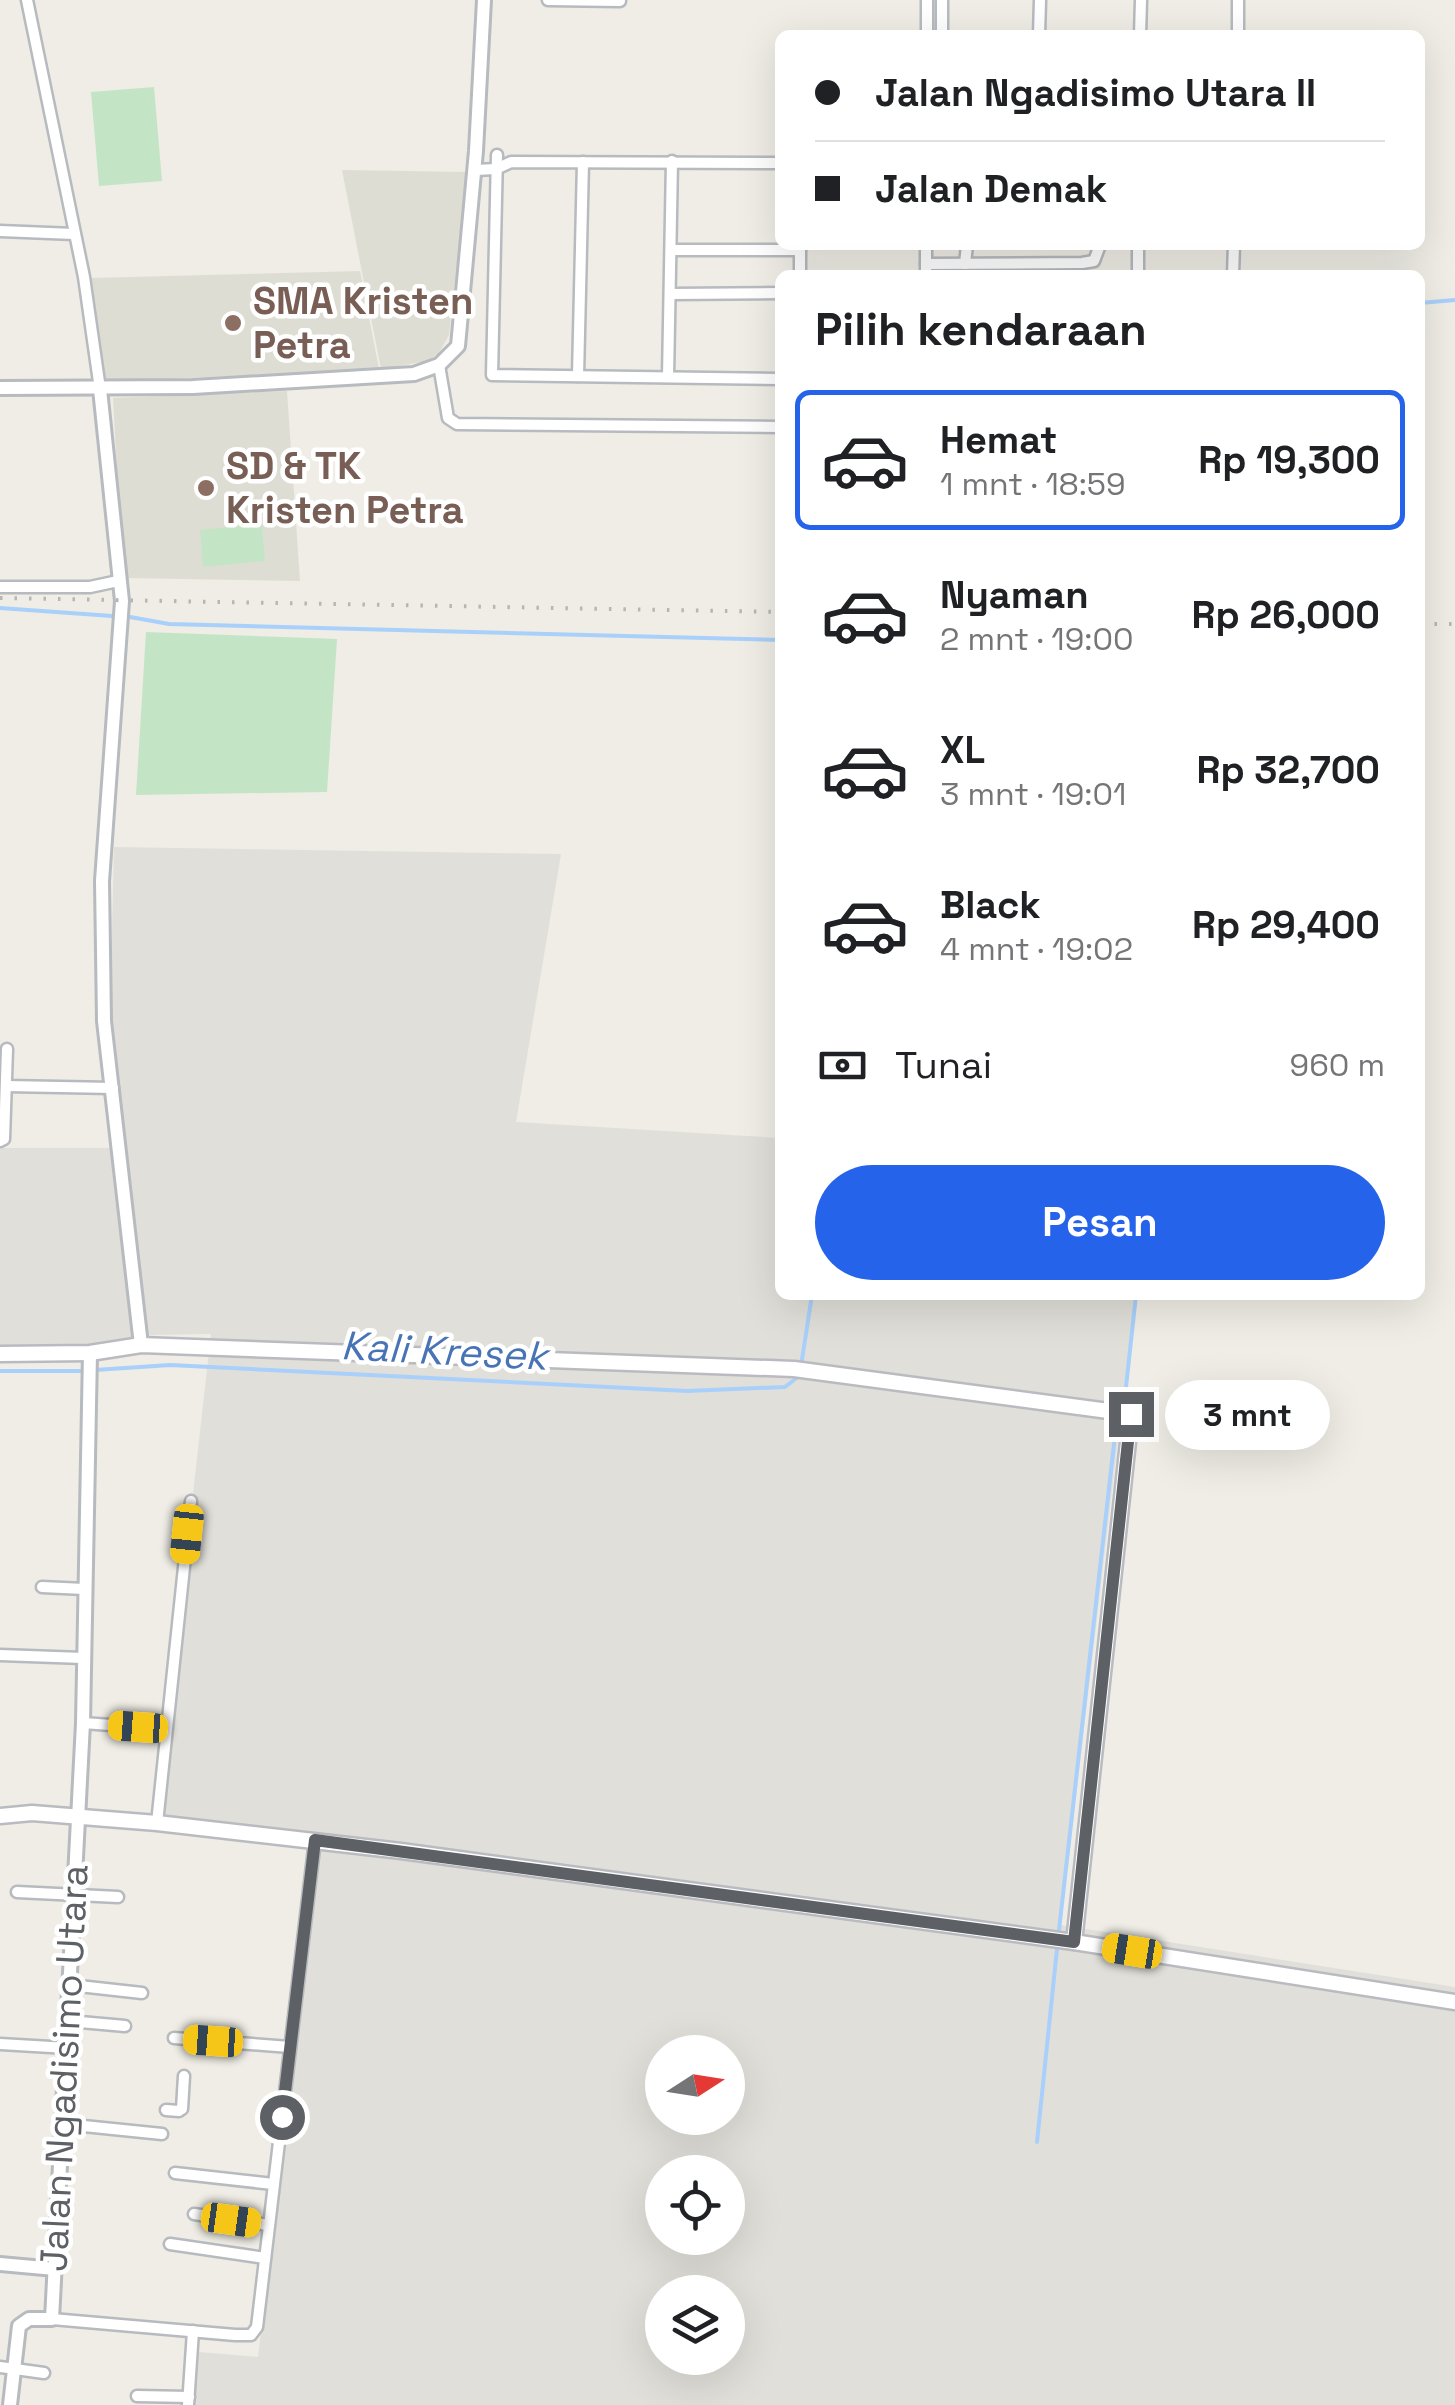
<!DOCTYPE html>
<html lang="id">
<head>
<meta charset="utf-8">
<style>
  :root { --surface:#fff; --page:#f6f6f6; --text:#202124; --muted:#757577; --line:#e0e0e0; --accent:#2563eb }
  body { margin:0; font-family:"Space Grotesk",sans-serif; background:var(--page); color:var(--text); height:100vh; display:flex; flex-direction:column; font-size:38px; white-space:nowrap }
  * { box-sizing:border-box; margin:0 }
  p { font-size:32px; color:var(--muted) }
  .icon { flex:none; width:55px; height:55px; fill:none; stroke:currentColor; stroke-width:2; stroke-linecap:round; stroke-linejoin:round }
  .map { position:relative; flex:1; overflow:hidden }
  .details { position:absolute; left:775px; top:270px; width:650px; height:1030px; display:flex; flex-direction:column; background:var(--surface); border-radius:15px; box-shadow:0 10px 40px #0002 }
  .details>* { flex:none }
  .banner { position:absolute; left:775px; top:30px; width:650px; height:220px; border-radius:15px; box-shadow:0 10px 40px #0002; display:grid; align-content:center; height:220px; padding:0 40px; background:var(--surface) }
  .needle { width:65px; rotate:78deg }
  .tools { position:absolute; left:645px; top:2035px; display:grid; gap:20px }
  .tools a { display:grid; place-items:center; width:100px; height:100px; border-radius:50%; background:var(--surface); box-shadow:0 10px 40px #0002; font-size:50px }
  .end { position:absolute; width:45px; height:45px; margin:-22px; border:12px solid #5d6065; background:#fff; box-shadow:0 0 0 5px #fff }
  .from { border-radius:50% }
  .bubble { position:absolute; height:70px; border-radius:35px; background:var(--surface); box-shadow:0 10px 40px #0002; font-size:32px; font-weight:800; line-height:70px; text-align:center }
  .car { position:absolute; width:30px; height:60px; margin:-30px -15px; border-radius:12px; box-shadow:0 0 8px 2px #0007; background:linear-gradient(#f5c518 24%,#345 0 40%,#f5c518 0 76%,#345 0 86%,#f5c518 0) }
  .banner b { display:flex; align-items:center; gap:35px; height:95px; font-size:38px }
  .banner b+b { border-top:2px solid var(--line) }
  .banner i { width:25px; height:25px; background:var(--text) }
  ul { padding:0; list-style:none }
  li { display:flex; align-items:center; gap:30px; height:140px; margin:0 20px 15px; padding:0 20px; border:5px solid transparent; border-radius:15px }
  li div { flex:1 }
  li b { display:block; font-size:38px }
  li em { font-style:normal; font-weight:800 }
  li.on { border-color:var(--accent) }
  li>.icon { width:90px; height:90px; stroke-width:1.5 }
  h2 { padding:0 40px; font-size:45px; line-height:120px }
  .pay { display:flex; align-items:center; gap:25px; height:110px; padding:0 40px; font-size:38px }
  .pay p { margin-inline-start:auto }
  .cta { display:flex; gap:20px; margin-top:auto; padding:20px 40px }
  .cta a { flex:1; height:115px; border-radius:60px; background:var(--accent); color:#fff; font-size:40px; font-weight:800; line-height:115px; text-align:center }
  .map>svg:first-child { display:block }
</style>
</head>
<body>
<div class="map">
<svg width="1455" height="2405" viewBox="0 0 1455 2405">
  <rect width="100%" height="100%" fill="#efede5"/>
  <path fill="#e0dfd9" fill-rule="evenodd" d="M114,847L561,854L516,1122L780,1138V1295H1135L1061,1925L1455,1987V2405H195L199,2352L258,2357L320,1838L156,1822L211,1334L147,1335L80,1347L0,1350V1148H126L110,1018ZM662,2052H728V2118H662ZM662,2172H728V2238H662ZM662,2292H728V2358H662Z"/>
  <g fill="#deddd3">
    <polygon points="342,170 467,172 449,335 439,353 427,361 381,369"/>
    <polygon points="360,271 379,369 105,382 90,278"/>
    <polygon points="287,391 300,581 123,578 113,398"/>
  </g>
  <g fill="#c3e5c6">
    <polygon points="154,87 162,181 99,186 91,92"/>
    <polygon points="262,524 265,561 203,567 200,530"/>
    <polygon points="146,632 337,639 327,792 136,795"/>
  </g>
  <g fill="none" stroke-linecap="round" stroke-linejoin="round">
    <g stroke="#a9d0fb" stroke-width="4">
      <polyline points="1420,303 1455,300"/>
      <polyline points="0,608 112,616"/>
      <polyline points="130,617 169,624 780,640"/>
      <polyline points="801,1366 812,1295"/>
      <polyline points="95,1370 170,1365 687,1391 785,1387 799,1376"/>
      <polyline points="0,1371 85,1371"/>
      <polyline points="1125,1396 1136,1295"/>
      <polyline points="1059,1930 1115,1435"/>
      <polyline points="1037,2142 1057,1949"/>
    </g>
    <g stroke="#b7babe" stroke-width="15">
      <g id="minor">
        <polyline points="27,0 84,277 100,389"/>
        <polyline points="548,0 620,1"/>
        <polyline points="927,35 927,0"/>
        <polyline points="942,35 942,0"/>
        <polyline points="1039,35 1040,0"/>
        <polyline points="1140,35 1141,0"/>
        <polyline points="1238,35 1238,0"/>
        <polyline points="497,155 492,375 780,379"/>
        <polyline points="475,170 496,169 511,162 780,163"/>
        <polyline points="0,231 74,234"/>
        <polyline points="926,245 926,275"/>
        <polyline points="672,250 800,250"/>
        <polyline points="926,264 1082,263 1094,261 1100,245"/>
        <polyline points="965,264 967,245"/>
        <polyline points="800,275 800,246"/>
        <polyline points="1138,275 1138,245"/>
        <polyline points="1233,275 1234,245"/>
        <polyline points="671,294 780,293"/>
        <polyline points="439,365 448,418 457,424 780,427"/>
        <polyline points="578,376 583,162"/>
        <polyline points="668,377 672,161"/>
        <polyline points="0,587 90,587 118,581"/>
        <polyline points="6,1086 113,1088"/>
        <polyline points="0,1141 4,1139 7,1049"/>
        <polyline points="42,1587 84,1589"/>
        <polyline points="0,1655 83,1658"/>
        <polyline points="83,1723 166,1729"/>
        <polyline points="157,1823 191,1501"/>
        <polyline points="17,1892 118,1897"/>
        <polyline points="70,1985 142,1993"/>
        <polyline points="69,2021 125,2026"/>
        <polyline points="174,2038 290,2047"/>
        <polyline points="0,2044 68,2048"/>
        <polyline points="182,2109 184,2076"/>
        <polyline points="166,2110 179,2111"/>
        <polyline points="64,2124 162,2134"/>
        <polyline points="175,2173 273,2184"/>
        <polyline points="194,2214 268,2225"/>
        <polyline points="170,2244 265,2258"/>
        <polyline points="52,2319 235,2335 251,2335 257,2327 315,1840"/>
        <polyline points="0,2367 44,2373"/>
        <polyline points="137,2396 189,2397"/>
        <polyline points="188,2405 193,2331"/>
      </g>
    </g>
    <g stroke="#b7babe" stroke-width="18">
      <g id="tertiary">
        <polyline points="0,388 193,387 414,374 439,365 458,346 476,151 484,0"/>
        <polyline points="100,389 122,601 102,881 104,1021 141,1345"/>
        <polyline points="0,2264 55,2269"/>
        <polyline points="10,2405 19,2326 29,2319 52,2319 83,1723 90,1353"/>
      </g>
    </g>
    <g stroke="#b9bbc0" stroke-width="19">
      <g id="secondary">
        <polyline points="0,1354 90,1353 141,1345 794,1369 1131,1414 1074,1942"/>
        <polyline points="0,1816 32,1813 157,1823 401,1851 1074,1942 1455,2002"/>
      </g>
    </g>
    <use href="#minor" stroke="#fff" stroke-width="10"/>
    <use href="#tertiary" stroke="#fff" stroke-width="12"/>
    <use href="#secondary" stroke="#fff" stroke-width="14"/>
    <g stroke="#b5b6b6" stroke-width="4" stroke-dasharray="2.5 12" stroke-linecap="butt">
      <polyline points="0,598 780,612"/>
      <polyline points="1420,624 1455,624"/>
    </g>
  </g>
  <g fill="none" stroke-linecap="round" stroke-linejoin="round">
    <polyline stroke="#5d6065" stroke-width="12" points="282,2117 315,1840 1074,1942 1131,1414"/>
  </g>
  <g fill="#8d6e63" stroke="#fff" stroke-width="4">
    <circle cx="233" cy="323" r="10"/>
    <circle cx="206" cy="488" r="10"/>
  </g>
  <g text-anchor="middle" dominant-baseline="central" stroke-width="9" stroke-linejoin="round" paint-order="stroke">
    <g font-size="38" font-weight="bold" fill="#785e54" stroke="#fff" text-anchor="start">
      <text x="253" y="301">SMA Kristen<tspan x="253" dy="44">Petra</tspan></text>
      <text x="226" y="466">SD &amp; TK<tspan x="226" dy="44">Kristen Petra</tspan></text>
    </g>
    <g font-size="38" fill="#5d6065" stroke="#fff">
      <text transform="translate(64 2068) rotate(-87)">Jalan Ngadisimo Utara</text>
    </g>
    <g font-size="40" font-style="italic" fill="#4874b5" stroke="#fff">
      <text transform="translate(444 1351) rotate(3)">Kali Kresek</text>
    </g>
  </g>
</svg>
<div class="tools">
<a><svg class="needle" viewBox="-14 -14 28 28"><path d="M0-13l5 13h-10z" fill="#e53935"/><path d="M0 13l5-13h-10z" fill="#757577"/></svg></a>
<a><svg class="icon" aria-label="locate" viewBox="0 0 24 24"><circle cx="12" cy="12" r="6"/><path d="M12 2v4M12 18v4M2 12h4M18 12h4"/></svg></a>
<a><svg class="icon" aria-label="layers" viewBox="0 0 24 24"><path d="M12 4l9 5-9 5-9-5zM3 14l9 5 9-5"/></svg></a>
</div>
<i class="end from" style="left:282px;top:2117px"></i>
<i class="end" style="left:1131px;top:1414px"></i>
<div class="bubble" style="left:1165px;top:1380px;width:165px">3 mnt</div>
<i class="car" style="left:187px;top:1534px;rotate:186deg"></i>
<i class="car" style="left:138px;top:1727px;rotate:274deg"></i>
<i class="car" style="left:1132px;top:1951px;rotate:279deg"></i>
<i class="car" style="left:213px;top:2041px;rotate:274deg"></i>
<i class="car" style="left:231px;top:2220px;rotate:98deg"></i>
<div class="banner">
<b><i class="from"></i>Jalan Ngadisimo Utara II</b>
<b><i></i>Jalan Demak</b>
</div>
<section class="details">
<h2>Pilih kendaraan</h2>
<ul>
<li class="on"><svg class="icon" aria-label="car" viewBox="0 0 24 24"><path d="M5 17H2v-5l4-1 3-4h7l3 4 3 1v5h-3M9 17h6M6 11h13"/><circle cx="7" cy="17" r="2"/><circle cx="17" cy="17" r="2"/></svg><div><b>Hemat</b><p>1 mnt · 18:59</p></div><em>Rp 19,300</em></li>
<li><svg class="icon" aria-label="car" viewBox="0 0 24 24"><path d="M5 17H2v-5l4-1 3-4h7l3 4 3 1v5h-3M9 17h6M6 11h13"/><circle cx="7" cy="17" r="2"/><circle cx="17" cy="17" r="2"/></svg><div><b>Nyaman</b><p>2 mnt · 19:00</p></div><em>Rp 26,000</em></li>
<li><svg class="icon" aria-label="car" viewBox="0 0 24 24"><path d="M5 17H2v-5l4-1 3-4h7l3 4 3 1v5h-3M9 17h6M6 11h13"/><circle cx="7" cy="17" r="2"/><circle cx="17" cy="17" r="2"/></svg><div><b>XL</b><p>3 mnt · 19:01</p></div><em>Rp 32,700</em></li>
<li><svg class="icon" aria-label="car" viewBox="0 0 24 24"><path d="M5 17H2v-5l4-1 3-4h7l3 4 3 1v5h-3M9 17h6M6 11h13"/><circle cx="7" cy="17" r="2"/><circle cx="17" cy="17" r="2"/></svg><div><b>Black</b><p>4 mnt · 19:02</p></div><em>Rp 29,400</em></li>
</ul>
<div class="pay"><svg class="icon" aria-label="cash" viewBox="0 0 24 24"><path d="M3 7h18v10H3z"/><circle cx="12" cy="12" r="2"/></svg>Tunai<p>960 m</p></div>
<div class="cta"><a>Pesan</a></div>
</section>
</div>
</body>
</html>
